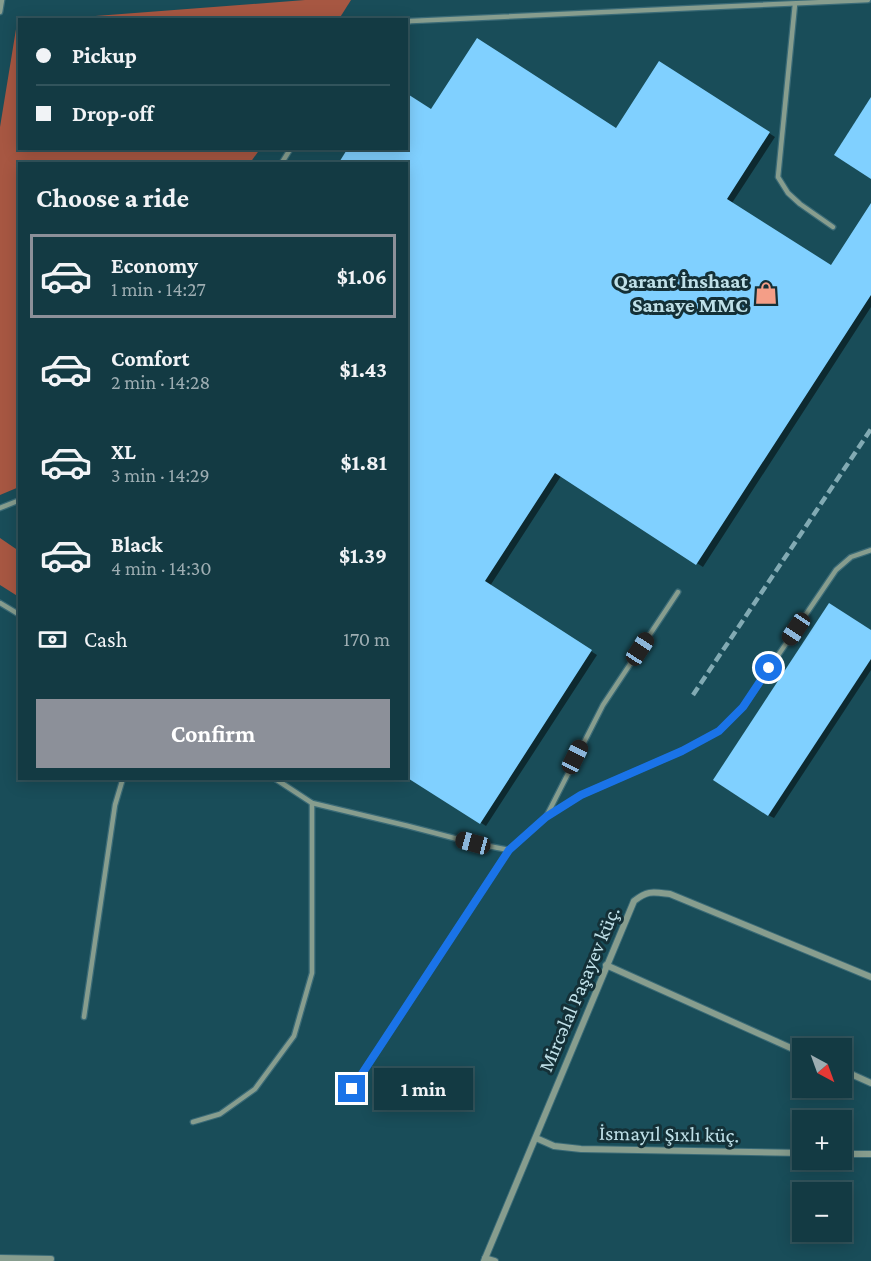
<!DOCTYPE html>
<html lang="en">
<head>
<meta charset="utf-8">
<style>
  :root { --surface:#133a43; --page:#1c414a; --text:#f1f3f6; --muted:#9dadb2; --line:#32545c; --accent:#8c9099 }
  body { margin:0; font-family:"Crimson Pro",serif; background:var(--page); color:var(--text); height:100vh; display:flex; flex-direction:column; font-size:22px; white-space:nowrap }
  * { box-sizing:border-box; margin:0 }
  p { font-size:20px; color:var(--muted) }
  .icon { flex:none; width:33px; height:33px; fill:none; stroke:currentColor; stroke-width:2; stroke-linecap:round; stroke-linejoin:round }
  .map { position:relative; flex:1; overflow:hidden }
  .drawer { position:absolute; left:18px; top:162px; width:390px; height:618px; display:flex; flex-direction:column; background:var(--surface); border-radius:0px; box-shadow:0 3px 15px #0003,0 0 0 2px var(--line) }
  .drawer>* { flex:none }
  .hud { position:absolute; left:18px; top:18px; width:390px; height:132px; border-radius:0px; box-shadow:0 3px 15px #0003,0 0 0 2px var(--line); display:grid; align-content:center; height:132px; padding:0 18px; background:var(--surface) }
  .needle { width:39px; rotate:139deg }
  .controls { position:absolute; left:792px; top:1038px; display:grid; gap:12px }
  .controls a { display:grid; place-items:center; width:60px; height:60px; border-radius:0px; background:var(--surface); box-shadow:0 3px 15px #0003,0 0 0 2px var(--line); font-size:30px }
  .end { position:absolute; width:27px; height:27px; margin:-14px; border:8px solid #1a73e8; background:#fff; box-shadow:0 0 0 3px #fff }
  .from { border-radius:50% }
  .bubble { position:absolute; height:42px; border-radius:0px; background:var(--surface); box-shadow:0 3px 15px #0003,0 0 0 2px var(--line); font-size:20px; font-weight:700; line-height:42px; text-align:center }
  .car { position:absolute; width:18px; height:36px; margin:-18px -9px; border-radius:8px; box-shadow:0 0 4px 2px #0007; background:linear-gradient(#222 24%,#8ab4d8 0 40%,#222 0 76%,#8ab4d8 0 86%,#222 0) }
  .hud b { display:flex; align-items:center; gap:21px; height:57px; font-size:22px }
  .hud b+b { border-top:2px solid var(--line) }
  .hud i { width:15px; height:15px; background:var(--text) }
  ul { padding:0; list-style:none }
  li { display:flex; align-items:center; gap:18px; height:84px; margin:0 12px 9px; padding:0 6px; border:3px solid transparent; border-radius:0px }
  li div { flex:1 }
  li b { display:block; font-size:22px }
  li em { font-style:normal; font-weight:700 }
  li.selected { border-color:var(--accent) }
  li>.icon { width:54px; height:54px; stroke-width:1.5 }
  h2 { padding:0 18px; font-size:27px; line-height:72px }
  .pay { display:flex; align-items:center; gap:15px; height:66px; padding:0 18px; font-size:22px }
  .pay p { margin-inline-start:auto }
  .action { display:flex; gap:12px; margin-top:auto; padding:12px 18px }
  .action a { flex:1; height:69px; border-radius:0px; background:var(--accent); color:#fff; font-size:24px; font-weight:700; line-height:69px; text-align:center }
  .map>svg:first-child { display:block }
</style>
</head>
<body>
<div class="map">
<svg width="871" height="1261" viewBox="0 0 871 1261">
  <rect width="100%" height="100%" fill="#194d59"/>
  <g fill="#a75742">
    <polygon points="305,0 351,0 339,19 56,19"/>
    <polygon points="19,22 20,148 260,149 250,163 20,164 19,487 0,495 0,127 17,23"/>
    <polygon points="0,538 19,551 19,597 0,585"/>
  </g>
  <g fill="#0007">
    <polygon points="665,66 775,137 732,203 831,267 871,205 871,307 703,567 561,476 490,586 597,655 486,826 406,775 406,148 616,129"/>
    <polygon points="871,631 871,670 774,818 768,815"/>
  </g>
  <g fill="#80d0ff">
    <polygon points="477,38 616,128 659,61 770,132 727,199 831,265 871,203 871,295 696,565 555,473 485,581 592,650 480,824 406,777 406,164 338,164 348,148 406,148 406,93 431,109"/>
    <polygon points="871,97 871,179 834,155"/>
    <polygon points="829,603 871,630 871,659 768,816 713,780"/>
  </g>
  <g fill="none" stroke-linecap="round" stroke-linejoin="round">
    <g stroke="#3a6a76" stroke-width="7">
      <g id="service">
        <polyline points="795,4 778,177 788,193 800,204 833,227"/>
        <polyline points="0,12 2,0"/>
        <polyline points="406,22 411,21 868,0"/>
        <polyline points="281,164 291,148"/>
        <polyline points="0,508 20,500"/>
        <polyline points="0,603 20,615"/>
        <polyline points="274,778 312,803 408,826 473,843 509,850 546,817 581,795 682,751 719,731 743,707 836,570 851,557 871,550"/>
        <polyline points="547,815 603,705 678,592"/>
        <polyline points="84,1017 115,805 123,778"/>
        <polyline points="352,1089 509,850"/>
        <polyline points="193,1122 220,1114 255,1089 294,1036 312,973 312,803"/>
      </g>
    </g>
    <g stroke="#3a6a76" stroke-width="8">
      <g id="minor">
        <polyline points="606,965 802,1053"/>
        <polyline points="842,1070 871,1083"/>
        <polyline points="536,1138 554,1146 581,1149 802,1153"/>
        <polyline points="842,1154 871,1154"/>
        <polyline points="0,1258 51,1259"/>
        <polyline points="485,1258 495,1261"/>
        <path d="M484,1261L634,901C648,890 653,892 670,894L871,977"/>
      </g>
    </g>
    <use href="#service" stroke="#879d8e" stroke-width="4.5"/>
    <use href="#minor" stroke="#879d8e" stroke-width="6"/>
    <polyline stroke="#82aab3" stroke-width="4.5" stroke-dasharray="9 4.5" stroke-linecap="butt" points="693,695 871,429"/>
  </g>
  <g fill="none" stroke-linecap="round" stroke-linejoin="round">
    <polyline stroke="#1a73e8" stroke-width="8" points="352,1089 509,850 546,817 581,795 682,751 719,731 743,707 769,668"/>
  </g>
  <defs>
    <g id="shop-bare" transform="scale(1.8)"><path d="M-5-2.5h2.3a2.7 3.5 0 0 1 5.4 0H5L5.5 6h-11ZM-1.5-2.5h3a1.5 2.3 0 0 0-3 0Z" fill="#f49e87" stroke="#143037" stroke-width="2.5" paint-order="stroke"/></g>
  </defs>
  <g fill-rule="evenodd">
    <use href="#shop-bare" x="766" y="293"/>
  </g>
  <g text-anchor="middle" dominant-baseline="central" stroke-width="6" stroke-linejoin="round" paint-order="stroke">
    <g font-size="21" font-weight="bold" fill="#bfe0e8" stroke="#143037" text-anchor="end">
      <text x="748" y="281">Qarant İnshaat<tspan x="748" dy="24">Sanaye MMC</tspan></text>
    </g>
    <g font-size="21" fill="#bfe0e8" stroke="#143037">
      <text transform="translate(579 989) rotate(-67)">Mircəlal Paşayev küç.</text>
      <text transform="translate(669 1134) rotate(1)">İsmayıl Şıxlı küç.</text>
    </g>
  </g>
</svg>
<div class="controls">
<a><svg class="needle" viewBox="-14 -14 28 28"><path d="M0-13l5 13h-10z" fill="#e53935"/><path d="M0 13l5-13h-10z" fill="#9dadb2"/></svg></a>
<a>+</a>
<a>−</a>
</div>
<i class="end from" style="left:769px;top:668px"></i>
<i class="end" style="left:352px;top:1089px"></i>
<div class="bubble" style="left:374px;top:1068px;width:99px">1 min</div>
<i class="car" style="left:796px;top:629px;rotate:214deg"></i>
<i class="car" style="left:640px;top:649px;rotate:33deg"></i>
<i class="car" style="left:575px;top:757px;rotate:26deg"></i>
<i class="car" style="left:473px;top:843px;rotate:285deg"></i>
<div class="hud">
<b><i class="from"></i>Pickup</b>
<b><i></i>Drop-off</b>
</div>
<section class="drawer">
<h2>Choose a ride</h2>
<ul>
<li class="selected"><svg class="icon" aria-label="car" viewBox="0 0 24 24"><path d="M5 17H2v-5l4-1 3-4h7l3 4 3 1v5h-3M9 17h6M6 11h13"/><circle cx="7" cy="17" r="2"/><circle cx="17" cy="17" r="2"/></svg><div><b>Economy</b><p>1 min · 14:27</p></div><em>$1.06</em></li>
<li><svg class="icon" aria-label="car" viewBox="0 0 24 24"><path d="M5 17H2v-5l4-1 3-4h7l3 4 3 1v5h-3M9 17h6M6 11h13"/><circle cx="7" cy="17" r="2"/><circle cx="17" cy="17" r="2"/></svg><div><b>Comfort</b><p>2 min · 14:28</p></div><em>$1.43</em></li>
<li><svg class="icon" aria-label="car" viewBox="0 0 24 24"><path d="M5 17H2v-5l4-1 3-4h7l3 4 3 1v5h-3M9 17h6M6 11h13"/><circle cx="7" cy="17" r="2"/><circle cx="17" cy="17" r="2"/></svg><div><b>XL</b><p>3 min · 14:29</p></div><em>$1.81</em></li>
<li><svg class="icon" aria-label="car" viewBox="0 0 24 24"><path d="M5 17H2v-5l4-1 3-4h7l3 4 3 1v5h-3M9 17h6M6 11h13"/><circle cx="7" cy="17" r="2"/><circle cx="17" cy="17" r="2"/></svg><div><b>Black</b><p>4 min · 14:30</p></div><em>$1.39</em></li>
</ul>
<div class="pay"><svg class="icon" aria-label="cash" viewBox="0 0 24 24"><path d="M3 7h18v10H3z"/><circle cx="12" cy="12" r="2"/></svg>Cash<p>170 m</p></div>
<div class="action"><a>Confirm</a></div>
</section>
</div>
</body>
</html>
